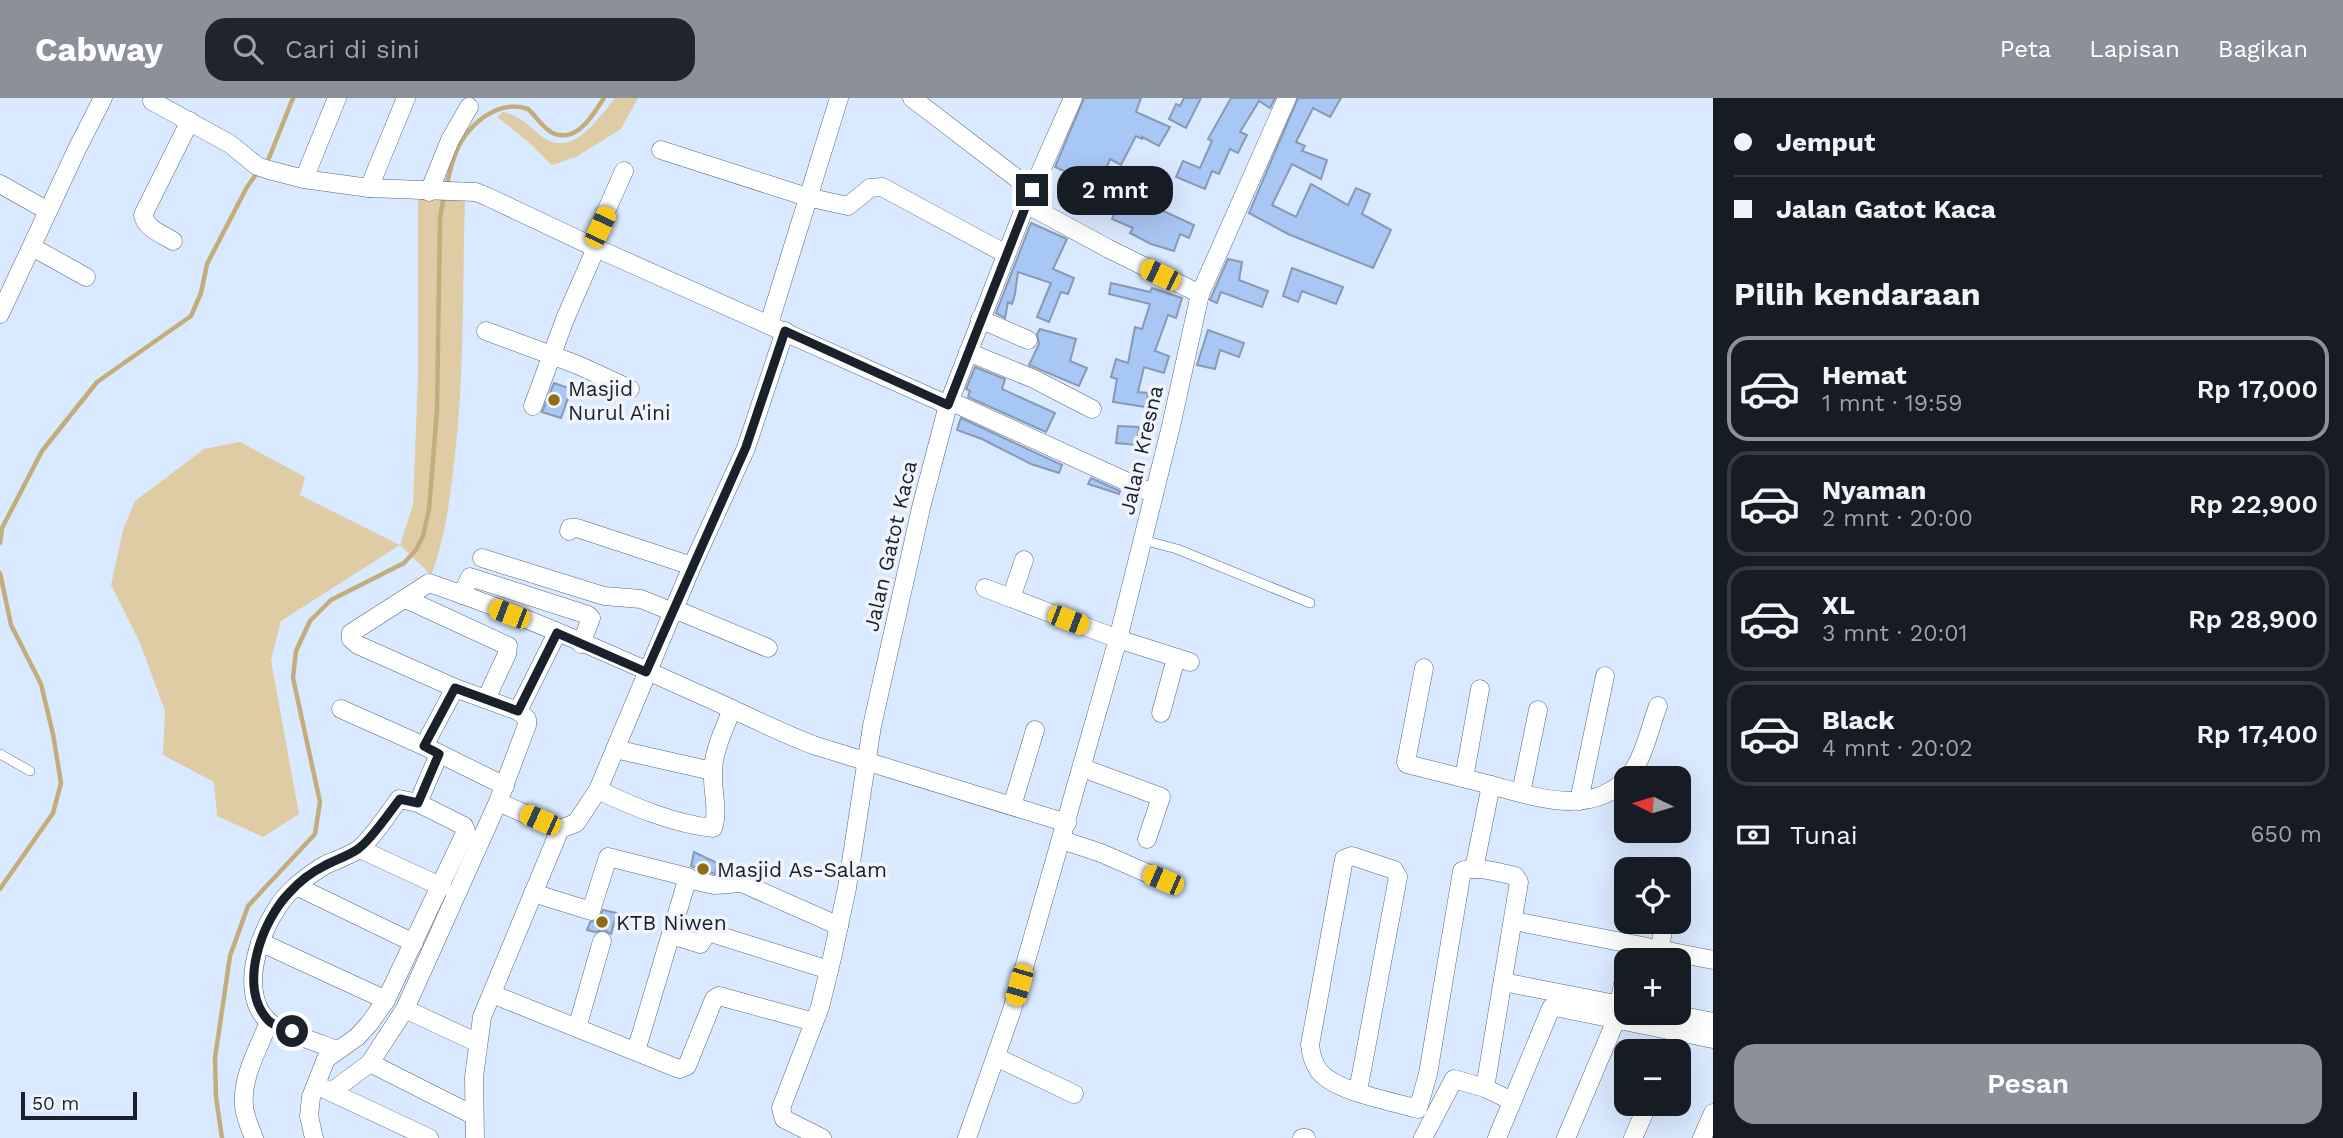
<!DOCTYPE html>
<html lang="id">
<head>
<meta charset="utf-8">
<style>
  :root { --surface:#171b24; --page:#20242c; --text:#f1f3f6; --muted:#9ea1a6; --line:#363941; --accent:#8c9099 }
  body { margin:0; font-family:"Work Sans",sans-serif; background:var(--page); color:var(--text); height:100vh; display:flex; flex-direction:column; font-size:26px; white-space:nowrap }
  * { box-sizing:border-box; margin:0 }
  p { font-size:23px; color:var(--muted) }
  .icon { flex:none; width:38px; height:38px; fill:none; stroke:currentColor; stroke-width:2; stroke-linecap:round; stroke-linejoin:round }
  .map { position:relative; flex:1; overflow:hidden }
  .side { display:flex; flex-direction:column; background:var(--surface); width:630px }
  .side>* { flex:none }
  .top-card { display:grid; align-content:center; height:154px; padding:0 21px; background:var(--surface) }
  .needle { width:46px; rotate:275deg }
  .fabs { position:absolute; left:1614px; top:668px; display:grid; gap:14px }
  .fabs a { display:grid; place-items:center; width:77px; height:77px; border-radius:14px; background:var(--surface); box-shadow:0 7px 28px #0002; font-size:35px }
  .scale { position:absolute; left:21px; bottom:18px; width:116px; box-sizing:border-box; padding-left:7px; border:4px solid #1a212b; border-top:0; font-size:19px; line-height:24px; white-space:nowrap; color:#1a212b; -webkit-text-stroke:5px #f1f5fb; paint-order:stroke }
  .end { position:absolute; width:32px; height:32px; margin:-16px; border:9px solid #1a212b; background:#fff; box-shadow:0 0 0 4px #fff }
  .from { border-radius:50% }
  .bubble { position:absolute; height:49px; border-radius:21px; background:var(--surface); box-shadow:0 7px 28px #0002; font-size:23px; font-weight:600; line-height:49px; text-align:center }
  .car { position:absolute; width:21px; height:42px; margin:-21px -10px; border-radius:9px; box-shadow:0 0 5px 2px #0007; background:linear-gradient(#f5c518 24%,#345 0 40%,#f5c518 0 76%,#345 0 86%,#f5c518 0) }
  .top-card b { display:flex; align-items:center; gap:24px; height:66px; font-size:26px }
  .top-card b+b { border-top:2px solid var(--line) }
  .top-card i { width:18px; height:18px; background:var(--text) }
  ul { padding:0; list-style:none }
  li { display:flex; align-items:center; gap:21px; height:105px; margin:0 14px 10px; padding:0 7px; border:4px solid var(--line); border-radius:21px }
  li div { flex:1 }
  li b { display:block; font-size:26px }
  li em { font-style:normal; font-weight:600 }
  li.selected { border-color:var(--accent) }
  li>.icon { width:63px; height:63px; stroke-width:1.5 }
  h2 { padding:0 21px; font-size:32px; line-height:84px }
  .pay { display:flex; align-items:center; gap:18px; height:77px; padding:0 21px; font-size:26px }
  .pay p { margin-inline-start:auto }
  .button { display:flex; gap:14px; margin-top:auto; padding:14px 21px }
  .button a { flex:1; height:80px; border-radius:21px; background:var(--accent); color:#fff; font-size:28px; font-weight:600; line-height:80px; text-align:center }
  header { display:flex; align-items:center; gap:42px; box-sizing:border-box; height:98px; padding:0 35px; background:var(--accent); color:#fff }
  header strong { font-size:33px }
  nav { display:flex; gap:38px; margin-inline-start:auto; font-size:24px }
  .search { width:490px; height:63px; background:var(--page); display:flex; align-items:center; gap:18px; box-sizing:border-box; padding:0 24px; border-radius:21px; color:var(--muted); font-size:26px }
  main { display:flex; flex:1; min-height:0 }
  .map>svg:first-child { display:block }
</style>
</head>
<body>
<header>
<strong>Cabway</strong>
<div class="search"><svg class="icon" aria-label="search" viewBox="0 0 24 24"><circle cx="10" cy="10" r="6"/><path d="M15 15l6 6"/></svg>Cari di sini</div>
<nav><a>Peta</a><a>Lapisan</a><a>Bagikan</a></nav>
</header>
<main>
<div class="map">
<svg width="1713" height="1040" viewBox="0 0 1713 1040">
  <rect width="100%" height="100%" fill="#d9e9ff"/>
  <g fill="#dfcca5">
    <path d="M615,0H638L621,31L576,59L552,67L526,42L497,19L503,14C519,17 528,27 540,37C571,63 598,21 615,0Z"/>
    <path d="M418,100L465,102C462,195 465,290 452,382C448,414 443,447 431,477L400,447L281,523L271,562L299,716L263,739L217,718L214,684L163,657L165,613L140,545L111,487L123,432L135,403L204,351L240,344L305,379L300,397L400,447L413,407L418,279Z"/>
  </g>
  <g fill="none" stroke-linecap="round" stroke-linejoin="round">
    <g stroke="#c5ad7b" stroke-width="4.5">
      <polyline points="269,60 293,0"/>
      <path d="M446,89C449,78 451,67 455,57C464,30 496,0 528,11C540,22 548,40 567,37C584,34 595,13 604,0"/>
      <polyline points="0,445 2,430 42,353 97,284 191,218 201,195 207,166 247,89 257,75"/>
      <polyline points="0,475 11,527 41,586 53,636 61,685 53,715 0,791"/>
      <polyline points="222,1040 216,999 215,960 230,858 248,808 315,736 320,704 293,580 296,553 310,523 331,502 404,465 416,452 423,438 429,412 437,312 440,120 444,97"/>
    </g>
  </g>
  <g fill="#a7c7f4" stroke="#889ab3" stroke-width="2">
    <polygon points="1084,0 1141,0 1136,14 1170,29 1159,48 1142,39 1142,41 1136,38 1121,67 1110,61 1091,108 1082,104 1079,109 1069,104 1080,80 1055,69"/>
    <polygon points="1184,0 1201,0 1186,30 1169,21 1176,6 1180,8"/>
    <polygon points="1231,0 1275,0 1270,10 1259,3 1240,34 1247,37 1238,55 1230,51 1219,76 1212,73 1205,91 1176,79 1183,63 1200,70 1212,43 1208,41"/>
    <polygon points="1298,0 1341,0 1330,19 1313,10 1296,44 1305,48 1302,53 1327,62 1321,81 1292,66 1272,107 1296,119 1311,86 1348,107 1356,90 1370,96 1362,116 1391,132 1373,170 1288,136 1249,115"/>
    <polygon points="1155,81 1170,86 1161,112 1194,127 1189,140 1180,136 1174,153 1151,146 1130,135 1133,130 1112,121 1120,102 1144,112"/>
    <polygon points="1031,125 1067,141 1053,171 1074,180 1068,196 1061,194 1049,224 1037,219 1051,185 1018,174 1015,196 1012,206 1008,204 1005,220 996,215"/>
    <polygon points="1228,161 1242,164 1239,182 1268,193 1262,209 1221,194 1217,205 1210,202"/>
    <polygon points="1292,170 1343,189 1336,206 1302,193 1298,204 1283,198"/>
    <polygon points="1111,185 1150,194 1152,190 1182,200 1176,220 1168,217 1155,253 1169,258 1164,275 1144,269 1138,294 1148,295 1146,309 1113,304 1117,281 1111,279 1116,261 1128,265 1135,229 1142,231 1150,206 1109,196"/>
    <polygon points="1040,231 1076,241 1070,263 1087,270 1079,288 1029,267 1039,246 1037,236"/>
    <polygon points="1208,232 1244,245 1239,259 1220,252 1215,271 1197,267"/>
    <polygon points="975,269 1005,281 1002,291 1055,315 1046,334 968,299 970,293 966,291"/>
    <polygon points="554,285 571,291 561,320 542,314"/>
    <polygon points="961,320 1062,367 1059,375 1031,366 982,341 957,332"/>
    <polygon points="1118,328 1139,329 1137,347 1116,345"/>
    <polygon points="1091,380 1120,393 1119,396 1088,386"/>
    <polygon points="694,754 717,765 715,776 691,768"/>
    <polygon points="603,812 617,815 611,836 604,832 595,834 587,832 590,824 598,822"/>
  </g>
  <g fill="none" stroke-linecap="round" stroke-linejoin="round">
    <g stroke="#56677f" stroke-width="10">
      <g id="service">
        <polyline points="1143,442 1177,451 1310,505"/>
        <polyline points="0,656 30,673"/>
      </g>
    </g>
    <g stroke="#56677f" stroke-width="19">
      <g id="minor">
        <polyline points="912,0 1032,92"/>
        <polyline points="152,3 230,46 257,68 269,72 304,81 369,90 476,94 488,99 596,150 948,307"/>
        <polyline points="661,52 807,99 848,108 870,90 882,89 1006,156"/>
        <polyline points="304,81 337,0"/>
        <polyline points="0,86 48,113"/>
        <polyline points="369,90 406,0"/>
        <polyline points="429,94 450,42 469,9"/>
        <polyline points="1026,106 1109,151 1200,196"/>
        <path d="M173,143C162,136 146,131 143,117L190,23"/>
        <polyline points="591,147 624,73"/>
        <polyline points="32,149 86,179"/>
        <polyline points="0,216 77,51 103,0"/>
        <polyline points="980,221 1028,242"/>
        <polyline points="769,226 839,0"/>
        <polyline points="486,233 578,267 630,291"/>
        <polyline points="968,254 1034,281 1092,311"/>
        <polyline points="950,303 1154,396"/>
        <polyline points="533,308 565,221 596,150"/>
        <polyline points="569,433 570,430 577,430 692,468"/>
        <polyline points="482,460 604,498 641,501 673,514"/>
        <polyline points="1024,462 1011,500 1118,541 1190,564"/>
        <polyline points="985,490 1011,500"/>
        <polyline points="462,497 470,479 588,517 591,520 581,546"/>
        <polyline points="406,501 508,548 507,556 486,601"/>
        <polyline points="674,511 768,550"/>
        <polyline points="1424,570 1406,664 1407,666 1491,687 1474,771"/>
        <polyline points="455,590 424,648 505,688"/>
        <polyline points="341,611 424,648"/>
        <polyline points="518,613 557,535"/>
        <polyline points="1161,615 1176,560"/>
        <polyline points="615,651 712,673"/>
        <polyline points="1083,670 1161,699 1147,741"/>
        <polyline points="1464,680 1480,591"/>
        <path d="M1491,687C1536,699 1592,720 1629,678C1644,660 1650,629 1658,608"/>
        <path d="M598,692C634,709 674,726 713,730C719,713 712,693 713,675C713,653 724,632 732,611"/>
        <polyline points="1521,695 1538,612"/>
        <polyline points="1579,703 1605,578"/>
        <polyline points="498,704 560,731"/>
        <polyline points="1012,708 1035,632"/>
        <polyline points="1062,742 1101,755 1163,782"/>
        <polyline points="360,751 442,789"/>
        <polyline points="687,781 714,787 742,785 839,828"/>
        <polyline points="296,788 414,845"/>
        <polyline points="533,795 591,813 608,759 688,779 636,953"/>
        <polyline points="1514,823 1713,862"/>
        <polyline points="671,837 700,846 708,834 829,872"/>
        <polyline points="260,844 386,902"/>
        <polyline points="1660,852 1664,824"/>
        <polyline points="1503,884 1626,908"/>
        <polyline points="492,896 679,971 687,968 714,901 719,898 814,924"/>
        <polyline points="1619,906 1626,871"/>
        <polyline points="405,911 478,945"/>
        <polyline points="1668,915 1713,924"/>
        <polyline points="577,930 602,843"/>
        <path d="M337,952C324,947 276,931 268,923C234,891 265,814 295,789C304,781 315,773 325,767C336,762 349,758 359,751C373,740 388,716 399,701L418,705"/>
        <polyline points="1670,954 1678,934"/>
        <polyline points="996,959 1074,996"/>
        <polyline points="316,987 429,1040"/>
        <path d="M1358,993L1398,779L1394,772L1352,758L1344,761L1310,947C1311,956 1313,965 1319,973C1336,994 1391,1003 1418,1011L1428,976L1462,773C1476,767 1500,775 1515,778L1519,784L1485,990"/>
        <polyline points="331,994 370,965"/>
        <path d="M473,1017L370,965L405,911L498,704L527,627V621L518,613L455,590L358,547L351,541V535L429,485C521,516 612,557 701,597C738,613 774,632 813,647L1067,725"/>
        <path d="M254,1040C250,1030 245,1019 244,1008C241,980 259,949 269,924"/>
        <polyline points="314,1040 309,1018 311,999 326,961 357,939 369,926 386,902 466,733 464,728 418,705 439,656"/>
        <polyline points="475,1040 474,979 482,919 560,731 576,725 598,692 692,468 746,350 785,233"/>
        <polyline points="822,1040 784,1021 781,1010 820,909 832,860 847,790 872,628 921,410 948,307 1026,106 1073,0"/>
        <polyline points="967,1040 1012,912 1118,541 1171,328 1200,196 1287,0"/>
        <polyline points="1302,1040 1306,1040"/>
        <polyline points="1423,1040 1454,981 1485,990 1512,1003"/>
        <polyline points="1497,1040 1551,910 1555,909 1713,941"/>
        <polyline points="1566,1040 1616,922"/>
        <polyline points="1633,1040 1648,1006"/>
        <polyline points="1702,1040 1713,1015"/>
      </g>
    </g>
    <use href="#service" stroke="#fff" stroke-width="9"/>
    <use href="#minor" stroke="#fff" stroke-width="18"/>
  </g>
  <g fill="none" stroke-linecap="round" stroke-linejoin="round">
    <path stroke="#1a212b" stroke-width="9" d="M292,933C284,930 273,928 268,922C237,889 262,822 290,794C299,784 312,774 324,768C335,762 348,758 358,751C372,741 388,716 400,701L418,705L439,656L424,648L455,590L518,613L557,535L646,574L746,349L785,233L948,307L1032,92"/>
  </g>
  <g fill="#906d13" stroke="#f1f5fb" stroke-width="2.5">
    <circle cx="554" cy="302" r="7"/>
    <circle cx="703" cy="771" r="7"/>
    <circle cx="602" cy="824" r="7"/>
  </g>
  <g text-anchor="middle" dominant-baseline="central" stroke-width="7" stroke-linejoin="round" paint-order="stroke">
    <g font-size="21" fill="#1a212b" stroke="#f1f5fb" text-anchor="start">
      <text x="568" y="290">Masjid<tspan x="568" dy="24">Nurul A'ini</tspan></text>
      <text x="717" y="771">Masjid As-Salam</text>
      <text x="616" y="824">KTB Niwen</text>
    </g>
    <g font-size="21" fill="#1a212b" stroke="#f1f5fb">
      <text transform="translate(1141 352) rotate(-77)">Jalan Kresna</text>
      <text transform="translate(890 448) rotate(-77)">Jalan Gatot Kaca</text>
    </g>
  </g>
</svg>
<div class="fabs">
<a><svg class="needle" viewBox="-14 -14 28 28"><path d="M0-13l5 13h-10z" fill="#e53935"/><path d="M0 13l5-13h-10z" fill="#9ea1a6"/></svg></a>
<a><svg class="icon" aria-label="locate" viewBox="0 0 24 24"><circle cx="12" cy="12" r="6"/><path d="M12 2v4M12 18v4M2 12h4M18 12h4"/></svg></a>
<a>+</a>
<a>−</a>
</div>
<div class="scale">50 m</div>
<i class="end from" style="left:292px;top:933px"></i>
<i class="end" style="left:1032px;top:92px"></i>
<div class="bubble" style="left:1057px;top:68px;width:116px">2 mnt</div>
<i class="car" style="left:600px;top:129px;rotate:25deg"></i>
<i class="car" style="left:1160px;top:177px;rotate:296deg"></i>
<i class="car" style="left:509px;top:516px;rotate:291deg"></i>
<i class="car" style="left:1068px;top:522px;rotate:111deg"></i>
<i class="car" style="left:540px;top:722px;rotate:294deg"></i>
<i class="car" style="left:1163px;top:782px;rotate:293deg"></i>
<i class="car" style="left:1019px;top:887px;rotate:196deg"></i>
</div>
<section class="side">
<div class="top-card">
<b><i class="from"></i>Jemput</b>
<b><i></i>Jalan Gatot Kaca</b>
</div>
<h2>Pilih kendaraan</h2>
<ul>
<li class="selected"><svg class="icon" aria-label="car" viewBox="0 0 24 24"><path d="M5 17H2v-5l4-1 3-4h7l3 4 3 1v5h-3M9 17h6M6 11h13"/><circle cx="7" cy="17" r="2"/><circle cx="17" cy="17" r="2"/></svg><div><b>Hemat</b><p>1 mnt · 19:59</p></div><em>Rp 17,000</em></li>
<li><svg class="icon" aria-label="car" viewBox="0 0 24 24"><path d="M5 17H2v-5l4-1 3-4h7l3 4 3 1v5h-3M9 17h6M6 11h13"/><circle cx="7" cy="17" r="2"/><circle cx="17" cy="17" r="2"/></svg><div><b>Nyaman</b><p>2 mnt · 20:00</p></div><em>Rp 22,900</em></li>
<li><svg class="icon" aria-label="car" viewBox="0 0 24 24"><path d="M5 17H2v-5l4-1 3-4h7l3 4 3 1v5h-3M9 17h6M6 11h13"/><circle cx="7" cy="17" r="2"/><circle cx="17" cy="17" r="2"/></svg><div><b>XL</b><p>3 mnt · 20:01</p></div><em>Rp 28,900</em></li>
<li><svg class="icon" aria-label="car" viewBox="0 0 24 24"><path d="M5 17H2v-5l4-1 3-4h7l3 4 3 1v5h-3M9 17h6M6 11h13"/><circle cx="7" cy="17" r="2"/><circle cx="17" cy="17" r="2"/></svg><div><b>Black</b><p>4 mnt · 20:02</p></div><em>Rp 17,400</em></li>
</ul>
<div class="pay"><svg class="icon" aria-label="cash" viewBox="0 0 24 24"><path d="M3 7h18v10H3z"/><circle cx="12" cy="12" r="2"/></svg>Tunai<p>650 m</p></div>
<div class="button"><a>Pesan</a></div>
</section>
</main>
</body>
</html>
